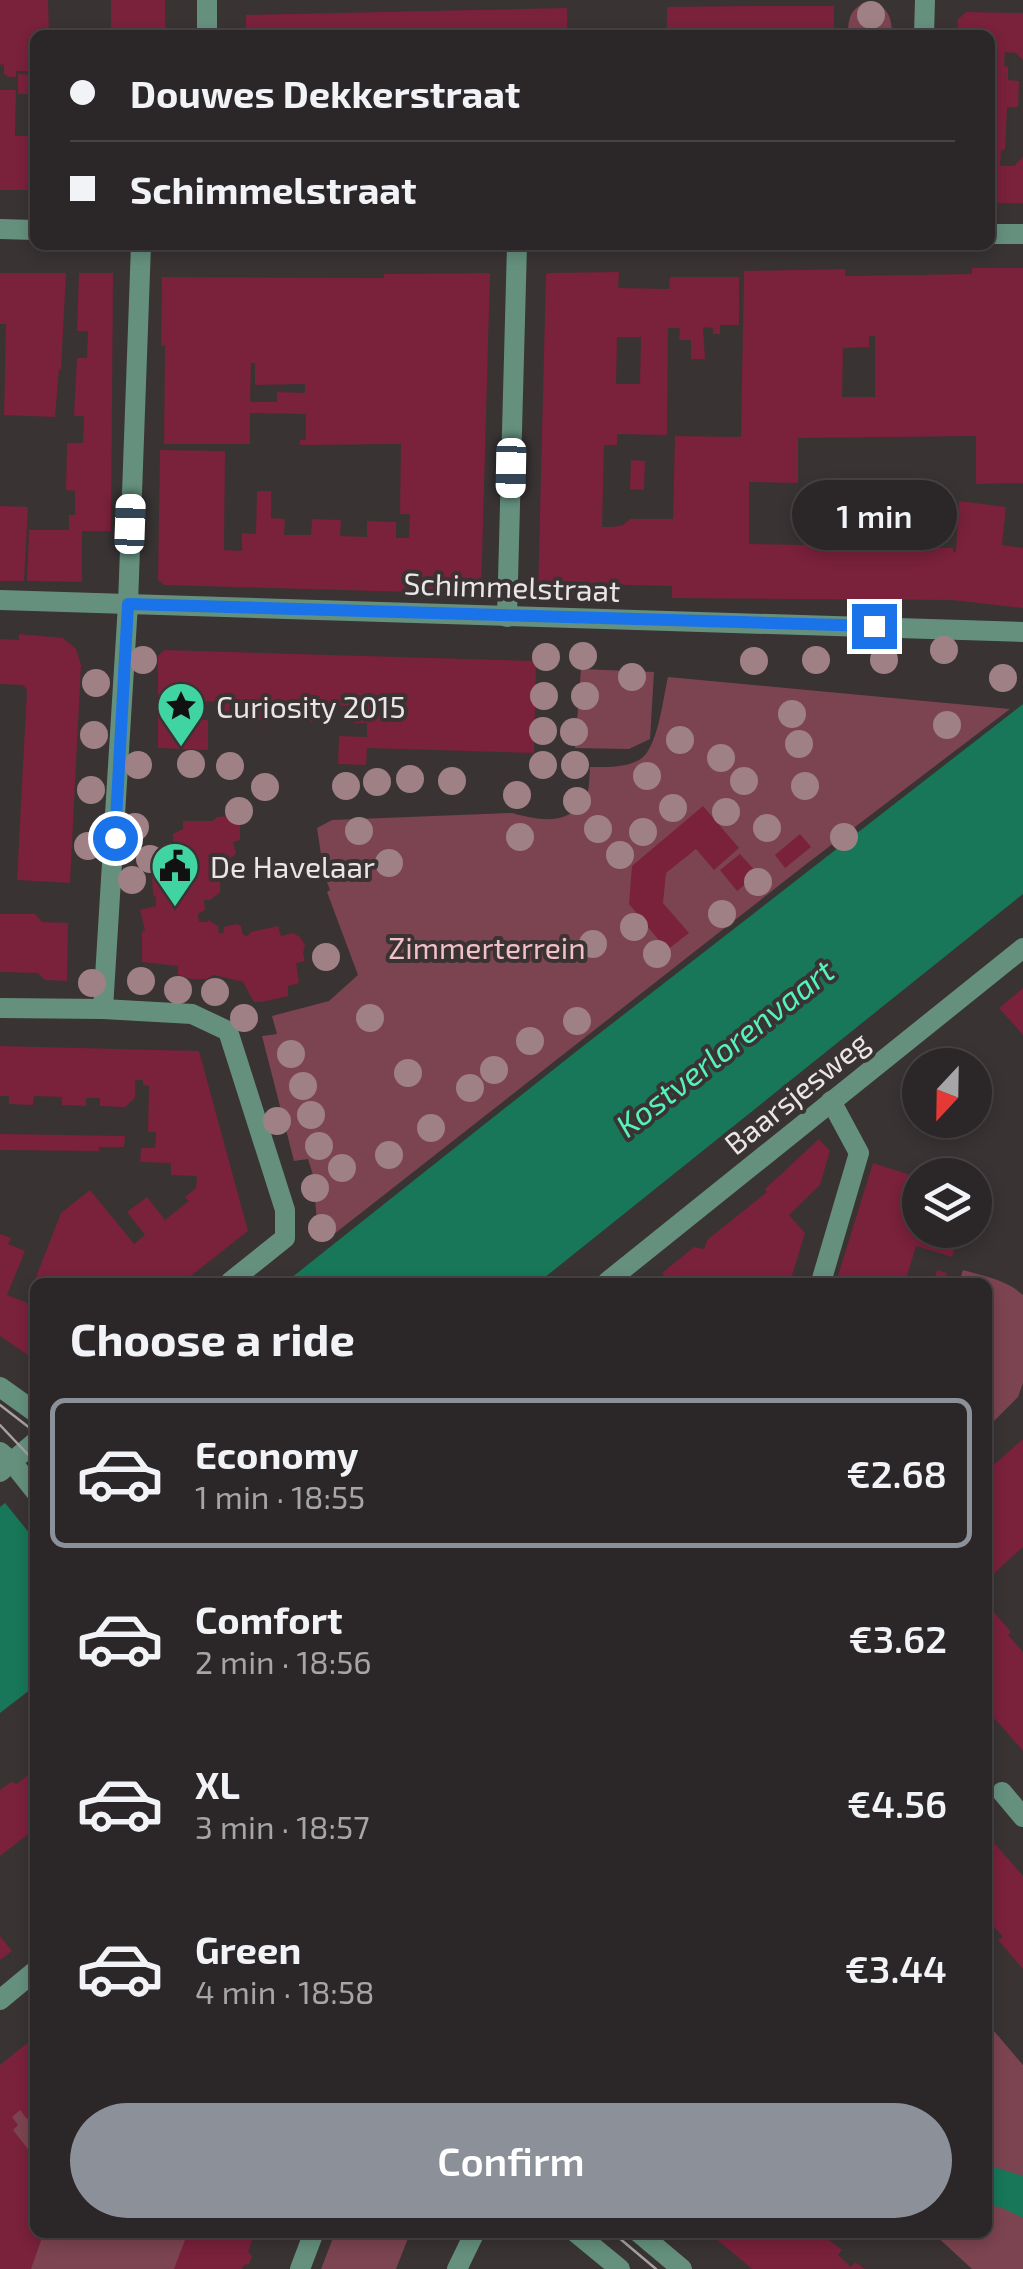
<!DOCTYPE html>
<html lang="en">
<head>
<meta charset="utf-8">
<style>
  :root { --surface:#2b2627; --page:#332e2f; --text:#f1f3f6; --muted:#a6a5a7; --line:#474344; --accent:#8c9099 }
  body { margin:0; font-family:"Exo 2",sans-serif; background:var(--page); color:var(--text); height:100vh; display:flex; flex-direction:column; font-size:38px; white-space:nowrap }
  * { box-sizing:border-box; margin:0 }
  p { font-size:32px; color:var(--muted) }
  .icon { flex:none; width:55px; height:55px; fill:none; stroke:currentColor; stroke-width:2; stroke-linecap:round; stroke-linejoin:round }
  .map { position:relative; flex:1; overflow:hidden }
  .sheet { position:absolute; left:30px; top:1278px; width:962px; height:960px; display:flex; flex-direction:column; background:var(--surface); border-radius:15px; box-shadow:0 5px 15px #0003,0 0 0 2px var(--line) }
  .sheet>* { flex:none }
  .hud { position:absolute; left:30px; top:30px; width:965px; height:220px; border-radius:15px; box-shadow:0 5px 15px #0003,0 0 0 2px var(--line); display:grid; align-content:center; height:220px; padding:0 40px; background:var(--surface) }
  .needle { width:65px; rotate:202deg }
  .tools { position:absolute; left:902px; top:1048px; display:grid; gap:20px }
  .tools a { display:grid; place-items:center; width:90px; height:90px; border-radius:50%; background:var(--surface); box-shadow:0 5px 15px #0003,0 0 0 2px var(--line); font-size:50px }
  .end { position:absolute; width:45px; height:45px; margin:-22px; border:12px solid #1a73e8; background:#fff; box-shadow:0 0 0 5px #fff }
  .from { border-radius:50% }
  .bubble { position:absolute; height:70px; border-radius:35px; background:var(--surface); box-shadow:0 5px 15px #0003,0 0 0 2px var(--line); font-size:32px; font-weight:600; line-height:70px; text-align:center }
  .car { position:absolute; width:30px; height:60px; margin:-30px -15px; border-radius:12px; box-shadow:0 0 8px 2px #0007; background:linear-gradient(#fff 24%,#345 0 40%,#fff 0 76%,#345 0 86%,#fff 0) }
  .hud b { display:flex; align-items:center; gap:35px; height:95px; font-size:38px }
  .hud b+b { border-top:2px solid var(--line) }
  .hud i { width:25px; height:25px; background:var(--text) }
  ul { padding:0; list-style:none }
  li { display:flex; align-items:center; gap:30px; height:150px; margin:0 20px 15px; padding:0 20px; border:5px solid transparent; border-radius:15px }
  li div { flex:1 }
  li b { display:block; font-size:38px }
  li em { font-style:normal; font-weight:600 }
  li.selected { border-color:var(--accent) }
  li>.icon { width:90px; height:90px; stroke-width:1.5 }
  h2 { padding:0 40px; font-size:45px; line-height:120px }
  .primary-button { display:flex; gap:20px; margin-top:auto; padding:20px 40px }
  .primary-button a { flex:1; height:115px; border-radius:60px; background:var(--accent); color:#fff; font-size:40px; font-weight:600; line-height:115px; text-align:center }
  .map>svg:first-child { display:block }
</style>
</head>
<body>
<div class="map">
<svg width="1023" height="2269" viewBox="0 0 1023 2269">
  <rect width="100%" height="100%" fill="#393334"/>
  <g fill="#7c4450">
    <path d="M864,3C886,2 892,15 892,35H848C848,19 850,10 864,3Z"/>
    <polygon points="581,669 654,672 650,739 629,749 575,748"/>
    <path d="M668,677L1010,709L805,865L329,1238L323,1218L317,1222L313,1175L308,1159L294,1161L262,1036L277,1034L272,1016L329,1001L358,975L327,892L330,890L324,874L317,828L332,820L512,813C538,820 567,827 585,799C590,791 589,777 590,767C605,767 625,768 639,760C658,750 663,698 668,677Z"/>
    <path d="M963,1270C984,1276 1007,1280 1023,1295V1383L1018,1397L988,1427V1282H959Z"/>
    <polygon points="988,2024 1023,2065 1023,2269 972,2269 933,2233 988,2232"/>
    <polygon points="35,2087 35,2187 0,2117"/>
    <polygon points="35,2232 199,2233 185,2269 15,2269"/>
    <polygon points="335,2233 335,2232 410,2233 396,2269 321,2269"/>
  </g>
  <g fill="#177758">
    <polygon points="1023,704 1023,894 539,1282 286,1282 573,1054"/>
    <polygon points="5,1503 35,1540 35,1686 0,1713 0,1507"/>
    <polygon points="988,2165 1023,2176 1023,2218 1005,2209 988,2204"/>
  </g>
  <g fill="#7a213c" fill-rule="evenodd">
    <polygon points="0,0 48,0 49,35 35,35 35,71 16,71 16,77 9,77 4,74 4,64 0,65"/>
    <rect x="111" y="0" width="54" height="35"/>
    <polygon points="750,6 834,6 834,35 667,35 667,7"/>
    <polygon points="567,8 567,35 246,35 246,15"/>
    <polygon points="966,12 1023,13 1023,60 1016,53 1005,52 1004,65 1008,67 1008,80 1019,81 1018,107 1007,107 1005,149 1001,151 1000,166 1014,166 1023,157 1023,203 990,203 990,35 958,35 958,19"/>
    <polygon points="18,74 35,75 35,94 18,94"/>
    <polygon points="0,90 16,90 15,136 35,136 35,190 0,190"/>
    <path d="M972,268H1023V483L976,484V436L798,438V483L749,482V544L804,545L805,533L828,534L827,548H842V537L937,538V548H953V552H956L959,501L1006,507L1002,545L1023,548V608L952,600L672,598V586L588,584V596L538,595L546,274L548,273L619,272L618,288L669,289L670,277H739V325H720V334H713V328L703,327L705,359H691V340H679L680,328H668L667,435L617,434V445H604L602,527H613L623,525L630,519H673L675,436L741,437L744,271L845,269V276L914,275L972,274ZM869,336H875V397H842L843,348L869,347ZM617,337H641L640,384H616Z"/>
    <polygon points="0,273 66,273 61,369 59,369 55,417 4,415 6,324 0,324"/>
    <polygon points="79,273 113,273 111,531 82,531 82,582 27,581 29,530 69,530 69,515 75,515 75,491 66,490 67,443 83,443 84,416 74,416 77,358 87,358 88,331 77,331"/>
    <path d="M490,273L481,594L164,585L158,580L160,450L225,451L224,550L242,551V533L256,534L257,491H271V518L285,519L284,535H311L312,519L341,520L340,536L367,537V521L396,522V538H409L410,514H400L401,444L300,445V440H306V414L250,413V444H164L165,345L161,346L162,277L384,278V274ZM251,363H255V385L305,384V393L277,392V402H250Z"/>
    <polygon points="631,460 645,461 644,490 630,489"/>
    <polygon points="0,506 28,507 24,581 0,581"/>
    <polygon points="19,634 63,638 76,649 81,665 70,883 17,880 27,690 23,685 0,684 0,639 19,640"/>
    <polygon points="164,650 536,661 534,753 367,748 366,765 338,764 339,736 367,737 367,723 354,723 354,706 326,705 326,722 299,721 299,705 271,704 270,721 243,719 244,703 230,702 229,713 219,713 219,702 200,701 200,694 187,694 187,720 208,720 208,750 158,748 158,656"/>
    <polygon points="703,806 739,848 714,870 696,849 666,873 663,903 689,933 667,950 629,904 632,866"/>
    <polygon points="229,816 229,819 240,821 240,840 233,842 236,853 230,859 226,859 226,862 220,862 220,869 214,873 214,878 220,882 220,892 210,900 204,900 205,910 198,914 199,922 207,922 208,920 218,926 219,933 223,933 224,927 236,924 241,926 243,935 247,936 251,932 278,926 281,936 293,933 300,937 305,945 303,953 305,961 296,963 299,983 288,986 288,996 262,1002 254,1002 243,982 214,975 207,979 191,979 178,975 178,966 142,962 142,932 145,930 140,910 156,906 156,897 153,895 152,875 157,870 165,871 165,863 173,859 173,834 183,829 183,821 213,821 217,817"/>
    <polygon points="800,834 811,847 785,868 775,855"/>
    <polygon points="740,854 758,874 737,891 720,870"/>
    <polygon points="0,914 35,914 42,922 68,923 67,981 45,980 38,973 0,972"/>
    <polygon points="1023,988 1023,1035 999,1008"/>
    <polygon points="0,1046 199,1051 248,1231 183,1282 34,1282 61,1213 90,1190 134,1244 145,1235 127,1212 147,1197 165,1220 189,1201 185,1197 196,1188 197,1176 171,1175 171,1163 140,1162 141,1148 155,1148 156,1132 148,1132 149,1086 143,1085 143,1080 135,1080 135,1098 125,1107 100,1106 100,1098 86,1098 86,1106 62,1105 62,1097 34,1096 33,1105 9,1104 9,1096 0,1096"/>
    <polygon points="0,1134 125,1136 124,1147 99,1147 99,1151 0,1150"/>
    <polygon points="819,1139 830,1151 820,1185 789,1215 805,1233 790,1282 655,1282 664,1275 662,1273 694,1247 704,1249 707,1240 767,1192 765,1189"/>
    <polygon points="873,1163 920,1178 920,1230 960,1230 952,1257 916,1246 905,1282 836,1282"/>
    <polygon points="0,1234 11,1238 8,1244 25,1251 7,1295 28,1303 27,1306 35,1309 35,1360 0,1336"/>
    <polygon points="937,1270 947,1273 944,1282 934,1282"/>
    <polygon points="1023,1439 1023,1547 988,1579 988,1464 990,1468"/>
    <polygon points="988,1605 1011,1632 1008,1635 1023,1652 1023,1751 988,1711"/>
    <polygon points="32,1772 35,1775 35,1829 0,1856 0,1790 11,1782 17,1784"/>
    <polygon points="988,1836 1023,1876 1023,1969 998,1940 1003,1937 988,1920"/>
    <polygon points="0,1936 12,1951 0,1960"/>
    <polygon points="35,2037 35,2113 27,2119 20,2110 12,2117 18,2125 13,2130 35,2158 35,2232 44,2232 31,2269 0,2269 0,2065"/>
    <polygon points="188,2232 255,2232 248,2252 252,2256 249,2264 244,2265 242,2269 174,2269"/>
    <polygon points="708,2232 811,2232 817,2237 820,2233 842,2250 838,2255 851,2267 855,2262 865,2269 752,2269"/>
  </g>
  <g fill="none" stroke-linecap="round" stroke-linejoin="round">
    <polyline stroke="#65907e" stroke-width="20" points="207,0 207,35"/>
    <g stroke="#65907e" stroke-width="20">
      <polyline points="924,35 925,0"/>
      <polyline points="0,229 35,230"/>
      <polyline points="990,234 1023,234"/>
      <polyline points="0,600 1023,632"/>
      <polyline points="507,617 517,245"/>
      <polyline points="0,1008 103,1009 192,1014 228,1031 285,1210 285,1238 230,1282"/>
      <polyline points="103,1009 128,604 141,245"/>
      <polyline points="607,1282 1023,948"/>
      <polyline points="821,1282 859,1153 831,1101"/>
      <polyline points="0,1472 35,1442"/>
      <polyline points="1002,1792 1023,1817"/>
      <polyline points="0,2000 35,1971"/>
      <polyline points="300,2269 314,2232"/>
    </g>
    <g stroke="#65907e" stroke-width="20">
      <polyline points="0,1387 35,1412"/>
      <polyline points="0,1452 12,1462 35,1491"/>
      <polyline points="575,2232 620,2269"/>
      <polyline points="638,2232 682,2269"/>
      <polyline points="457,2269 475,2232"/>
    </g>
    <g stroke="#a6a1a2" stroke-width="2.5">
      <polyline points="0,1405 35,1432"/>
      <polyline points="0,1425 35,1462"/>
      <polyline points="612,2232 656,2269"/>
    </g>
  </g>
  <g fill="#9f8085">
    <circle cx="871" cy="15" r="14"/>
    <circle cx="944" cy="650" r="14"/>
    <circle cx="583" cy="656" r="14"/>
    <circle cx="546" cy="657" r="14"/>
    <circle cx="143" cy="660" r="14"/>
    <circle cx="816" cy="660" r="14"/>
    <circle cx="884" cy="660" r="14"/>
    <circle cx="754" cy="661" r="14"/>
    <circle cx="632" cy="677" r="14"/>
    <circle cx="1003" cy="678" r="14"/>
    <circle cx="96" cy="683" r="14"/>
    <circle cx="544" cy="696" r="14"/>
    <circle cx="585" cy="696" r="14"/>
    <circle cx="792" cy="714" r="14"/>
    <circle cx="947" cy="725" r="14"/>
    <circle cx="543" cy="731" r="14"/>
    <circle cx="574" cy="732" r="14"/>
    <circle cx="94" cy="735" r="14"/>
    <circle cx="680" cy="740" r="14"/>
    <circle cx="799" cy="744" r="14"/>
    <circle cx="721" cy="758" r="14"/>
    <circle cx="191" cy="764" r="14"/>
    <circle cx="138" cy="765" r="14"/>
    <circle cx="543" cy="765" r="14"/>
    <circle cx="575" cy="765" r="14"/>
    <circle cx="230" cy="766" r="14"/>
    <circle cx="647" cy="776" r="14"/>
    <circle cx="410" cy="779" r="14"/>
    <circle cx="452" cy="781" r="14"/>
    <circle cx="744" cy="781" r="14"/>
    <circle cx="377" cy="782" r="14"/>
    <circle cx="346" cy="786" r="14"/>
    <circle cx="805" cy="786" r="14"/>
    <circle cx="265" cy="787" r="14"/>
    <circle cx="91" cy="790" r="14"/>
    <circle cx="517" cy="795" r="14"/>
    <circle cx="577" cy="801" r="14"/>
    <circle cx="673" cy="808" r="14"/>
    <circle cx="239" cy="811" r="14"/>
    <circle cx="726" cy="812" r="14"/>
    <circle cx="135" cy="827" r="14"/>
    <circle cx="767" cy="828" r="14"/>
    <circle cx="598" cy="829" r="14"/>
    <circle cx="359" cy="831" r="14"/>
    <circle cx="643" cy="832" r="14"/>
    <circle cx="520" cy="837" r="14"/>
    <circle cx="844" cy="837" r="14"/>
    <circle cx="88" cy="846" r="14"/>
    <circle cx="620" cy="855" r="14"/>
    <circle cx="150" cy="859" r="14"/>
    <circle cx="389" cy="863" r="14"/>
    <circle cx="132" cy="880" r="14"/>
    <circle cx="758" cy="882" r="14"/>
    <circle cx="722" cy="914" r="14"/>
    <circle cx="634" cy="927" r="14"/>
    <circle cx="593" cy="944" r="14"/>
    <circle cx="657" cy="954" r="14"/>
    <circle cx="326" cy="957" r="14"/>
    <circle cx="141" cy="981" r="14"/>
    <circle cx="92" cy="983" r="14"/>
    <circle cx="178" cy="990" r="14"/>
    <circle cx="215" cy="992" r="14"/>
    <circle cx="244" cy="1018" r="14"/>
    <circle cx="370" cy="1018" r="14"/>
    <circle cx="577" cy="1021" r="14"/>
    <circle cx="530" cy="1041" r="14"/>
    <circle cx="291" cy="1054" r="14"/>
    <circle cx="494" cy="1070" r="14"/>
    <circle cx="408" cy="1073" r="14"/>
    <circle cx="303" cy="1086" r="14"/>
    <circle cx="470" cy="1088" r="14"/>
    <circle cx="311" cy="1115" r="14"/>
    <circle cx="277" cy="1121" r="14"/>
    <circle cx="431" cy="1128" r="14"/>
    <circle cx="319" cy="1146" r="14"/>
    <circle cx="389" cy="1155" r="14"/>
    <circle cx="342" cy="1168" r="14"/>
    <circle cx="315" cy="1188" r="14"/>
    <circle cx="322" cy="1228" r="14"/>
  </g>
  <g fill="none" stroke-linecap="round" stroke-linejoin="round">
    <polyline stroke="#1a73e8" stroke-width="12" points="115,838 128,604 874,626"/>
  </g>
  <defs>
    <g id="sight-pin" transform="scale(2.5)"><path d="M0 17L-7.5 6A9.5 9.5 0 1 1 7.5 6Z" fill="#40d4a2" stroke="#393334"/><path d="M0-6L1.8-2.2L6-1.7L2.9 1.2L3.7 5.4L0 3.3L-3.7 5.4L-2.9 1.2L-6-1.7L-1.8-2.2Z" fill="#111"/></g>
    <g id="civic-pin" transform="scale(2.5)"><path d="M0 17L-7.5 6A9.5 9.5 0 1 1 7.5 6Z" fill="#40d4a2" stroke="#393334"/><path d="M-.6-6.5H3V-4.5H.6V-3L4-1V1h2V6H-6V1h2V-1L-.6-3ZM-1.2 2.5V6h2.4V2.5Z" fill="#111"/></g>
  </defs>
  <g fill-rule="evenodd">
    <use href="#sight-pin" x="181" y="706"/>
    <use href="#civic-pin" x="175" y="866"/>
  </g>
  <g text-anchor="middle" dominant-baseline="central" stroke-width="8" stroke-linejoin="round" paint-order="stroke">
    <g font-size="30" fill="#eae5e6" stroke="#393334">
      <text transform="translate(512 586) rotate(2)">Schimmelstraat</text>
      <text transform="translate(796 1092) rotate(-39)">Baarsjesweg</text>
    </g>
    <g font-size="30" fill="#eae5e6" stroke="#393334" text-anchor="start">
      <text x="216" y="706">Curiosity 2015</text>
      <text x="210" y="866">De Havelaar</text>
    </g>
    <g font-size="30" fill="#f3bfc8" stroke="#393334">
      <text x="487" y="947">Zimmerterrein</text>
    </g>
    <g font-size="32" font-style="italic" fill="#55f2bb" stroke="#393334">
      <text transform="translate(724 1047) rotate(-38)">Kostverlorenvaart</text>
    </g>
  </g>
</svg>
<div class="tools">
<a><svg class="needle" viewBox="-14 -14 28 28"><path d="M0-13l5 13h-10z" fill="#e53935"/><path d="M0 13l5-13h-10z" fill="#a6a5a7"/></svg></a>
<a><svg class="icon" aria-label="layers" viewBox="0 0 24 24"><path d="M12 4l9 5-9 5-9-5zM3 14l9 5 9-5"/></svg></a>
</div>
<i class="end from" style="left:115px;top:838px"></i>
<i class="end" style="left:874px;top:626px"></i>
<div class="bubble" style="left:792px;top:480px;width:165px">1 min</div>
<i class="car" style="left:511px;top:468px;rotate:181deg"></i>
<i class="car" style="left:130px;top:524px;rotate:2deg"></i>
<div class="hud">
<b><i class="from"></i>Douwes Dekkerstraat</b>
<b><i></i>Schimmelstraat</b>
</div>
<section class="sheet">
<h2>Choose a ride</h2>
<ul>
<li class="selected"><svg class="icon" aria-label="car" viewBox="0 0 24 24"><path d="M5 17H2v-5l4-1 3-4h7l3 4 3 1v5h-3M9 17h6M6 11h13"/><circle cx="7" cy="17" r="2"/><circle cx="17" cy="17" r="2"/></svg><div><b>Economy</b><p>1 min · 18:55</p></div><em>€2.68</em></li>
<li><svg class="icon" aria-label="car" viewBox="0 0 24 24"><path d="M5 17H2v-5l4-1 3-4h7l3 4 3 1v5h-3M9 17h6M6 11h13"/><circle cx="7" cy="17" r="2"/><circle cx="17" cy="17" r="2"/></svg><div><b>Comfort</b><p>2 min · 18:56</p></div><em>€3.62</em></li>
<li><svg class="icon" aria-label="car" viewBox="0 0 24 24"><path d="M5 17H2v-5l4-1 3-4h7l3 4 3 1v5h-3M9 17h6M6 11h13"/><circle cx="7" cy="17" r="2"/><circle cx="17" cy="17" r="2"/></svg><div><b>XL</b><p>3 min · 18:57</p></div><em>€4.56</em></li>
<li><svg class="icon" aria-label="car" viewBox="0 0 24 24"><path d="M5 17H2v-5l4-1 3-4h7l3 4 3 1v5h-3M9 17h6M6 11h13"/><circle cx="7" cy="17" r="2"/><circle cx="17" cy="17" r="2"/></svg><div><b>Green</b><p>4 min · 18:58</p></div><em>€3.44</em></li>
</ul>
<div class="primary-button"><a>Confirm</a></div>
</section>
</div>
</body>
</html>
